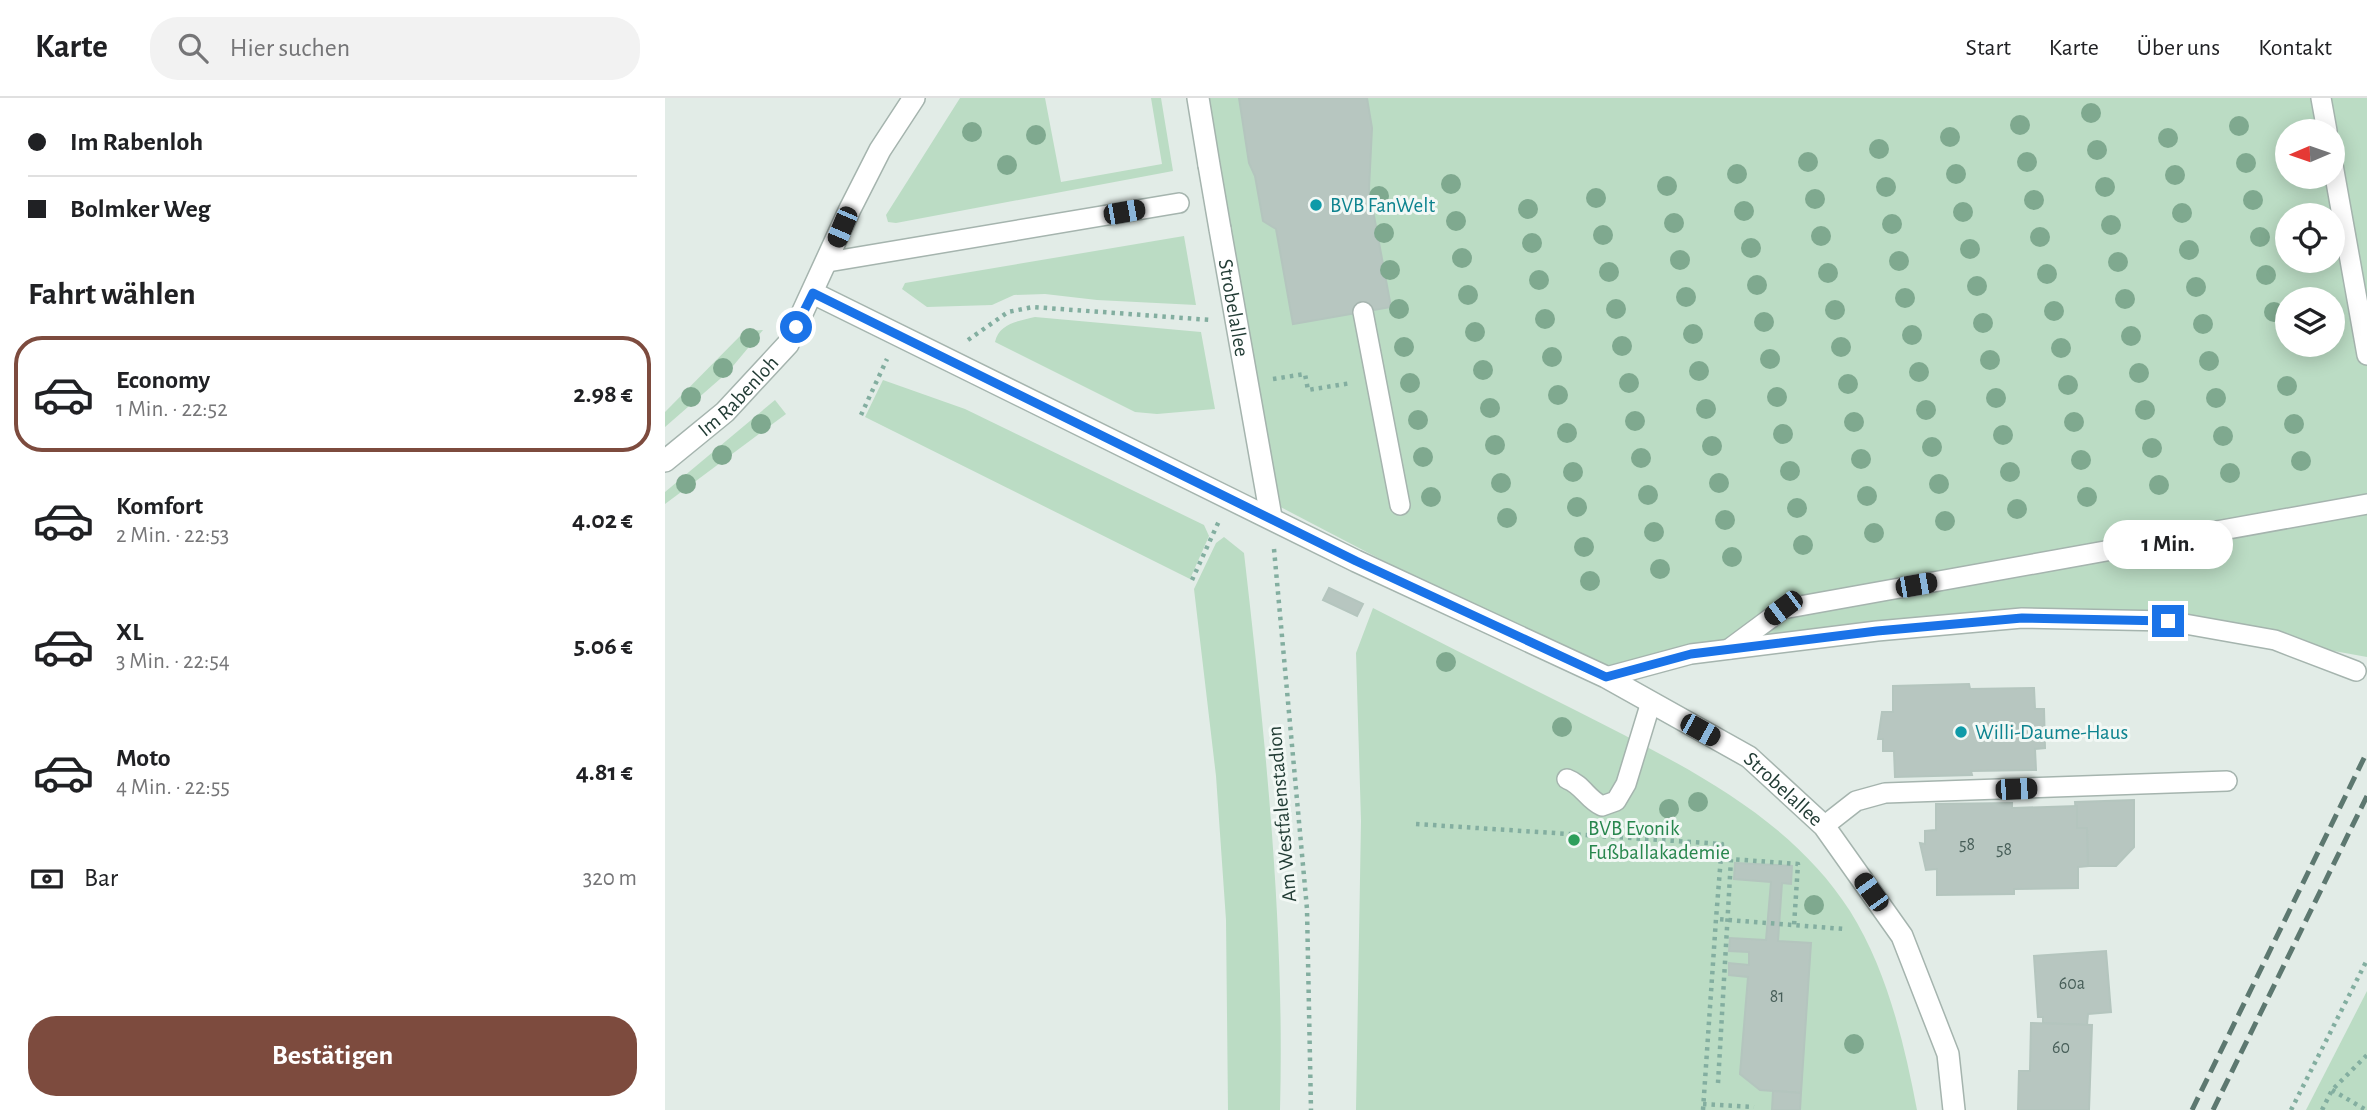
<!DOCTYPE html>
<html lang="de">
<head>
<meta charset="utf-8">
<style>
  :root { --surface:#fff; --page:#f2f2f2; --text:#202124; --muted:#757577; --line:#e0e0e0; --accent:#7d4b3e }
  body { margin:0; font-family:"Alegreya Sans",sans-serif; background:var(--page); color:var(--text); height:100vh; display:flex; flex-direction:column; font-size:26px; white-space:nowrap }
  * { box-sizing:border-box; margin:0 }
  p { font-size:23px; color:var(--muted) }
  .icon { flex:none; width:38px; height:38px; fill:none; stroke:currentColor; stroke-width:2; stroke-linecap:round; stroke-linejoin:round }
  .map { position:relative; flex:1; overflow:hidden }
  .side { display:flex; flex-direction:column; background:var(--surface); width:665px }
  .side>* { flex:none }
  .hud { display:grid; align-content:center; height:154px; padding:0 28px; background:var(--surface) }
  .needle { width:46px; rotate:268deg }
  .fabs { position:absolute; left:1610px; top:21px; display:grid; gap:14px }
  .fabs a { display:grid; place-items:center; width:70px; height:70px; border-radius:50%; background:var(--surface); box-shadow:0 4px 18px #0003; font-size:35px }
  .end { position:absolute; width:32px; height:32px; margin:-16px; border:9px solid #1a73e8; background:#fff; box-shadow:0 0 0 4px #fff }
  .from { border-radius:50% }
  .bubble { position:absolute; height:49px; border-radius:24px; background:var(--surface); box-shadow:0 4px 18px #0003; font-size:23px; font-weight:700; line-height:49px; text-align:center }
  .car { position:absolute; width:21px; height:42px; margin:-21px -10px; border-radius:9px; box-shadow:0 0 5px 2px #0007; background:linear-gradient(#222 24%,#8ab4d8 0 40%,#222 0 76%,#8ab4d8 0 86%,#222 0) }
  .hud b { display:flex; align-items:center; gap:24px; height:66px; font-size:26px }
  .hud b+b { border-top:2px solid var(--line) }
  .hud i { width:18px; height:18px; background:var(--text) }
  ul { padding:0; list-style:none }
  li { display:flex; align-items:center; gap:21px; height:116px; margin:0 14px 10px; padding:0 14px; border:4px solid transparent; border-radius:28px }
  li div { flex:1 }
  li b { display:block; font-size:26px }
  li em { font-style:normal; font-weight:700 }
  li.active { border-color:var(--accent) }
  li>.icon { width:63px; height:63px; stroke-width:1.5 }
  h2 { padding:0 28px; font-size:32px; line-height:84px }
  .pay { display:flex; align-items:center; gap:18px; height:77px; padding:0 28px; font-size:26px }
  .pay p { margin-inline-start:auto }
  .primary-button { display:flex; gap:14px; margin-top:auto; padding:14px 28px }
  .primary-button a { flex:1; height:80px; border-radius:28px; background:var(--accent); color:#fff; font-size:28px; font-weight:700; line-height:80px; text-align:center }
  header { display:flex; align-items:center; gap:42px; box-sizing:border-box; height:98px; padding:0 35px; background:var(--surface); border-bottom:2px solid var(--line) }
  header strong { font-size:33px }
  nav { display:flex; gap:38px; margin-inline-start:auto; font-size:24px }
  .search { width:490px; height:63px; background:var(--page); display:flex; align-items:center; gap:18px; box-sizing:border-box; padding:0 24px; border-radius:28px; color:var(--muted); font-size:26px }
  main { display:flex; flex:1; min-height:0 }
  .map>svg:first-child { display:block }
</style>
</head>
<body>
<header>
<strong>Karte</strong>
<div class="search"><svg class="icon" aria-label="search" viewBox="0 0 24 24"><circle cx="10" cy="10" r="6"/><path d="M15 15l6 6"/></svg>Hier suchen</div>
<nav><a>Start</a><a>Karte</a><a>Über uns</a><a>Kontakt</a></nav>
</header>
<main>
<section class="side">
<div class="hud">
<b><i class="from"></i>Im Rabenloh</b>
<b><i></i>Bolmker Weg</b>
</div>
<h2>Fahrt wählen</h2>
<ul>
<li class="active"><svg class="icon" aria-label="car" viewBox="0 0 24 24"><path d="M5 17H2v-5l4-1 3-4h7l3 4 3 1v5h-3M9 17h6M6 11h13"/><circle cx="7" cy="17" r="2"/><circle cx="17" cy="17" r="2"/></svg><div><b>Economy</b><p>1 Min. · 22:52</p></div><em>2.98 €</em></li>
<li><svg class="icon" aria-label="car" viewBox="0 0 24 24"><path d="M5 17H2v-5l4-1 3-4h7l3 4 3 1v5h-3M9 17h6M6 11h13"/><circle cx="7" cy="17" r="2"/><circle cx="17" cy="17" r="2"/></svg><div><b>Komfort</b><p>2 Min. · 22:53</p></div><em>4.02 €</em></li>
<li><svg class="icon" aria-label="car" viewBox="0 0 24 24"><path d="M5 17H2v-5l4-1 3-4h7l3 4 3 1v5h-3M9 17h6M6 11h13"/><circle cx="7" cy="17" r="2"/><circle cx="17" cy="17" r="2"/></svg><div><b>XL</b><p>3 Min. · 22:54</p></div><em>5.06 €</em></li>
<li><svg class="icon" aria-label="car" viewBox="0 0 24 24"><path d="M5 17H2v-5l4-1 3-4h7l3 4 3 1v5h-3M9 17h6M6 11h13"/><circle cx="7" cy="17" r="2"/><circle cx="17" cy="17" r="2"/></svg><div><b>Moto</b><p>4 Min. · 22:55</p></div><em>4.81 €</em></li>
</ul>
<div class="pay"><svg class="icon" aria-label="cash" viewBox="0 0 24 24"><path d="M3 7h18v10H3z"/><circle cx="12" cy="12" r="2"/></svg>Bar<p>320 m</p></div>
<div class="primary-button"><a>Bestätigen</a></div>
</section>
<div class="map">
<svg width="1702" height="1012" viewBox="0 0 1702 1012">
  <rect width="100%" height="100%" fill="#e2ece7"/>
  <g fill="#bbdcc4" fill-rule="evenodd">
    <polygon points="295,0 380,0 396,84 497,66 486,0 496,0 508,73 231,125 223,124 221,117"/>
    <path d="M534,0H1702V559L1503,523L1181,537L941,579L604,403ZM1622,33H1668V79H1622ZM1622,117H1668V163H1622ZM1622,201H1668V247H1622Z"/>
    <polygon points="519,138 531,207 432,202 380,196 349,197 327,207 262,209 237,191 240,185"/>
    <path d="M370,219L536,234L550,311L492,316L470,314L330,244C334,225 354,223 370,219Z"/>
    <polygon points="98,232 63,274 0,329 0,314 80,233"/>
    <polygon points="218,282 300,311 539,427 544,438 525,481 200,319"/>
    <polygon points="110,302 121,316 0,406 0,394"/>
    <path d="M559,439L579,455C600,639 620,826 615,1012H563L561,822L551,678L529,491L551,445Z"/>
    <path d="M708,510C774,544 840,577 906,610C1007,662 1121,713 1185,813C1222,872 1239,944 1252,1012H691L696,723L691,555Z"/>
    <polygon points="1702,893 1702,1012 1641,1012"/>
  </g>
  <g fill="#b7c6c0" stroke="#b4c5be" stroke-width="2">
    <polygon points="574,0 702,0 707,30 704,91 726,209 628,226 611,131 598,123 590,78 584,65"/>
    <polygon points="664,490 698,506 692,518 658,502"/>
    <polygon points="1304,586 1305,591 1369,590 1370,611 1379,611 1380,650 1370,651 1371,672 1306,673 1307,677 1230,679 1229,653 1218,653 1218,641 1213,641 1217,614 1228,614 1228,588"/>
    <polygon points="1469,702 1469,749 1451,768 1423,768 1422,730 1412,730 1410,704"/>
    <polygon points="1347,705 1347,710 1412,708 1412,730 1422,730 1423,768 1413,769 1413,790 1349,791 1349,796 1272,797 1272,771 1261,772 1255,745 1260,746 1260,733 1271,732 1271,706"/>
    <polygon points="1070,765 1127,768 1126,786 1117,785 1113,843 1146,845 1136,995 1095,992 1075,976 1083,879 1064,877 1064,865 1084,867 1084,854 1064,853 1065,840 1101,842 1106,784 1069,781"/>
    <polygon points="1441,853 1446,914 1423,916 1422,927 1378,925 1378,919 1373,919 1369,858"/>
    <polygon points="1366,925 1427,927 1424,1012 1353,1012 1354,973 1365,973"/>
    <polygon points="1108,993 1136,995 1135,1012 1107,1012"/>
  </g>
  <g fill="none" stroke-linecap="round" stroke-linejoin="round">
    <g stroke="#a5b4ae" stroke-width="22">
      <g id="service">
        <polyline points="1656,0 1662,33"/>
        <polyline points="1668,67 1702,257"/>
        <polyline points="163,164 514,105"/>
        <polyline points="698,214 735,407"/>
        <polyline points="1064,551 1118,511 1702,406"/>
        <polyline points="941,579 1026,556 1212,533 1357,520 1503,523 1610,542 1691,573"/>
        <path d="M902,681C918,687 922,701 937,708L951,703L961,686L986,604"/>
        <polyline points="1159,728 1191,703 1220,695 1562,683"/>
      </g>
    </g>
    <g stroke="#a5b4ae" stroke-width="24">
      <g id="pedestrian">
        <polyline points="533,0 544,67"/>
        <path id="s1" d="M555,131L606,419"/>
      </g>
    </g>
    <g stroke="#a5b4ae" stroke-width="24">
      <g id="minor">
        <path id="s2" d="M148,195L691,463L941,579L1084,659L1159,728L1237,838L1283,956L1289,1012"/>
      </g>
    </g>
    <g stroke="#a5b4ae" stroke-width="24">
      <g id="tertiary">
        <path id="s3" d="M0,363L60,314L123,246L185,111L215,52L249,0"/>
      </g>
    </g>
    <g stroke="#83aea0" stroke-width="4.5" stroke-dasharray="3.5 5" stroke-linecap="butt">
      <polyline points="303,242 343,214 368,209 546,222"/>
      <polyline points="608,281 640,276 643,292 686,285"/>
      <polyline points="196,317 222,261"/>
      <polyline points="609,451 642,811 646,1012"/>
      <polyline points="527,482 554,423"/>
      <polyline points="751,726 1057,746 1051,821"/>
      <polyline points="1053,985 1066,761 1133,766 1129,828"/>
      <polyline points="1667,992 1701,1012"/>
      <polyline points="1038,1006 1089,1009"/>
      <polyline points="1038,1012 1051,821 1179,831"/>
      <polyline points="1626,1012 1702,862"/>
      <polyline points="1657,1012 1667,992 1702,957"/>
    </g>
    <use href="#service" stroke="#fff" stroke-width="19"/>
    <use href="#pedestrian" stroke="#fff" stroke-width="21"/>
    <use href="#minor" stroke="#fff" stroke-width="21"/>
    <use href="#tertiary" stroke="#fff" stroke-width="21"/>
    <g stroke="#5d7870" stroke-width="5" stroke-dasharray="14 7" stroke-linecap="butt">
      <polyline points="1527,1012 1702,654"/>
      <polyline points="1548,1012 1702,698"/>
    </g>
    <g stroke="#a5b4ae" stroke-width="24" stroke-linecap="butt">
      <polyline id="pedestrian-bridge" points="544,67 555,131"/>
    </g>
    <use href="#pedestrian-bridge" stroke="#fff" stroke-width="21"/>
  </g>
  <g fill="#7fa98f">
    <circle cx="1426" cy="15" r="10"/>
    <circle cx="1355" cy="27" r="10"/>
    <circle cx="1574" cy="28" r="10"/>
    <circle cx="307" cy="34" r="10"/>
    <circle cx="371" cy="37" r="10"/>
    <circle cx="1285" cy="39" r="10"/>
    <circle cx="1503" cy="40" r="10"/>
    <circle cx="1214" cy="51" r="10"/>
    <circle cx="1432" cy="52" r="10"/>
    <circle cx="1143" cy="64" r="10"/>
    <circle cx="1362" cy="64" r="10"/>
    <circle cx="1581" cy="65" r="10"/>
    <circle cx="342" cy="67" r="10"/>
    <circle cx="1072" cy="76" r="10"/>
    <circle cx="1291" cy="76" r="10"/>
    <circle cx="1510" cy="77" r="10"/>
    <circle cx="786" cy="86" r="10"/>
    <circle cx="1002" cy="88" r="10"/>
    <circle cx="1221" cy="89" r="10"/>
    <circle cx="1440" cy="89" r="10"/>
    <circle cx="714" cy="98" r="10"/>
    <circle cx="931" cy="100" r="10"/>
    <circle cx="1150" cy="101" r="10"/>
    <circle cx="1369" cy="102" r="10"/>
    <circle cx="1588" cy="102" r="10"/>
    <circle cx="863" cy="111" r="10"/>
    <circle cx="1079" cy="113" r="10"/>
    <circle cx="1298" cy="114" r="10"/>
    <circle cx="1517" cy="115" r="10"/>
    <circle cx="791" cy="123" r="10"/>
    <circle cx="1009" cy="125" r="10"/>
    <circle cx="1227" cy="126" r="10"/>
    <circle cx="1446" cy="127" r="10"/>
    <circle cx="719" cy="135" r="10"/>
    <circle cx="938" cy="137" r="10"/>
    <circle cx="1156" cy="138" r="10"/>
    <circle cx="1375" cy="139" r="10"/>
    <circle cx="1595" cy="139" r="10"/>
    <circle cx="867" cy="145" r="10"/>
    <circle cx="1086" cy="150" r="10"/>
    <circle cx="1305" cy="151" r="10"/>
    <circle cx="1524" cy="152" r="10"/>
    <circle cx="797" cy="160" r="10"/>
    <circle cx="1015" cy="162" r="10"/>
    <circle cx="1234" cy="163" r="10"/>
    <circle cx="1453" cy="164" r="10"/>
    <circle cx="725" cy="172" r="10"/>
    <circle cx="944" cy="174" r="10"/>
    <circle cx="1163" cy="175" r="10"/>
    <circle cx="1382" cy="176" r="10"/>
    <circle cx="1601" cy="177" r="10"/>
    <circle cx="874" cy="182" r="10"/>
    <circle cx="1092" cy="187" r="10"/>
    <circle cx="1312" cy="188" r="10"/>
    <circle cx="1531" cy="189" r="10"/>
    <circle cx="803" cy="197" r="10"/>
    <circle cx="1021" cy="199" r="10"/>
    <circle cx="1240" cy="200" r="10"/>
    <circle cx="1460" cy="201" r="10"/>
    <circle cx="734" cy="211" r="10"/>
    <circle cx="951" cy="211" r="10"/>
    <circle cx="1170" cy="212" r="10"/>
    <circle cx="1389" cy="213" r="10"/>
    <circle cx="1609" cy="214" r="10"/>
    <circle cx="880" cy="221" r="10"/>
    <circle cx="1099" cy="224" r="10"/>
    <circle cx="1318" cy="225" r="10"/>
    <circle cx="1538" cy="226" r="10"/>
    <circle cx="810" cy="234" r="10"/>
    <circle cx="1028" cy="236" r="10"/>
    <circle cx="1247" cy="237" r="10"/>
    <circle cx="1466" cy="238" r="10"/>
    <circle cx="85" cy="240" r="10"/>
    <circle cx="957" cy="248" r="10"/>
    <circle cx="739" cy="249" r="10"/>
    <circle cx="1176" cy="249" r="10"/>
    <circle cx="1396" cy="250" r="10"/>
    <circle cx="887" cy="259" r="10"/>
    <circle cx="1105" cy="261" r="10"/>
    <circle cx="1325" cy="262" r="10"/>
    <circle cx="1544" cy="263" r="10"/>
    <circle cx="58" cy="270" r="10"/>
    <circle cx="818" cy="272" r="10"/>
    <circle cx="1034" cy="273" r="10"/>
    <circle cx="1254" cy="274" r="10"/>
    <circle cx="1474" cy="275" r="10"/>
    <circle cx="745" cy="285" r="10"/>
    <circle cx="964" cy="285" r="10"/>
    <circle cx="1183" cy="286" r="10"/>
    <circle cx="1403" cy="287" r="10"/>
    <circle cx="1622" cy="288" r="10"/>
    <circle cx="893" cy="297" r="10"/>
    <circle cx="26" cy="299" r="10"/>
    <circle cx="1112" cy="299" r="10"/>
    <circle cx="1331" cy="300" r="10"/>
    <circle cx="1551" cy="300" r="10"/>
    <circle cx="825" cy="310" r="10"/>
    <circle cx="1041" cy="311" r="10"/>
    <circle cx="1261" cy="312" r="10"/>
    <circle cx="1480" cy="312" r="10"/>
    <circle cx="753" cy="322" r="10"/>
    <circle cx="970" cy="323" r="10"/>
    <circle cx="1189" cy="324" r="10"/>
    <circle cx="1409" cy="324" r="10"/>
    <circle cx="96" cy="326" r="10"/>
    <circle cx="1629" cy="326" r="10"/>
    <circle cx="902" cy="335" r="10"/>
    <circle cx="1118" cy="336" r="10"/>
    <circle cx="1338" cy="337" r="10"/>
    <circle cx="1558" cy="338" r="10"/>
    <circle cx="830" cy="347" r="10"/>
    <circle cx="1047" cy="348" r="10"/>
    <circle cx="1267" cy="349" r="10"/>
    <circle cx="1487" cy="350" r="10"/>
    <circle cx="57" cy="357" r="10"/>
    <circle cx="758" cy="359" r="10"/>
    <circle cx="976" cy="360" r="10"/>
    <circle cx="1196" cy="361" r="10"/>
    <circle cx="1416" cy="362" r="10"/>
    <circle cx="1636" cy="363" r="10"/>
    <circle cx="1125" cy="373" r="10"/>
    <circle cx="908" cy="374" r="10"/>
    <circle cx="1345" cy="374" r="10"/>
    <circle cx="1565" cy="375" r="10"/>
    <circle cx="836" cy="385" r="10"/>
    <circle cx="1054" cy="385" r="10"/>
    <circle cx="21" cy="386" r="10"/>
    <circle cx="1274" cy="386" r="10"/>
    <circle cx="1494" cy="387" r="10"/>
    <circle cx="983" cy="397" r="10"/>
    <circle cx="1202" cy="398" r="10"/>
    <circle cx="766" cy="399" r="10"/>
    <circle cx="1422" cy="399" r="10"/>
    <circle cx="912" cy="409" r="10"/>
    <circle cx="1132" cy="410" r="10"/>
    <circle cx="1352" cy="411" r="10"/>
    <circle cx="842" cy="420" r="10"/>
    <circle cx="1060" cy="422" r="10"/>
    <circle cx="1280" cy="423" r="10"/>
    <circle cx="989" cy="434" r="10"/>
    <circle cx="1209" cy="435" r="10"/>
    <circle cx="1138" cy="447" r="10"/>
    <circle cx="919" cy="449" r="10"/>
    <circle cx="1067" cy="459" r="10"/>
    <circle cx="995" cy="471" r="10"/>
    <circle cx="925" cy="483" r="10"/>
    <circle cx="781" cy="564" r="10"/>
    <circle cx="897" cy="629" r="10"/>
    <circle cx="1033" cy="704" r="10"/>
    <circle cx="1004" cy="711" r="10"/>
    <circle cx="1149" cy="807" r="10"/>
    <circle cx="1189" cy="946" r="10"/>
  </g>
  <g fill="none" stroke-linecap="round" stroke-linejoin="round">
    <polyline stroke="#1a73e8" stroke-width="9" points="131,229 148,195 691,463 941,579 1026,556 1212,533 1357,520 1503,523"/>
  </g>
  <g fill="#0f9aa8" stroke="#f2f8f5" stroke-width="2.5">
    <circle cx="651" cy="107" r="7"/>
    <circle cx="1296" cy="634" r="7"/>
  </g>
  <circle fill="#2e9e5b" stroke="#f2f8f5" stroke-width="2.5" cx="909" cy="742" r="7"/>
  <g text-anchor="middle" dominant-baseline="central" stroke-width="6" stroke-linejoin="round" paint-order="stroke">
    <g font-size="18" fill="#475e58">
      <text x="1302" y="747">58</text>
      <text x="1339" y="752">58</text>
      <text x="1407" y="886">60a</text>
      <text x="1112" y="899">81</text>
      <text x="1396" y="950">60</text>
    </g>
    <g font-size="21" fill="#0d838f" stroke="#f2f8f5" text-anchor="start">
      <text x="665" y="107">BVB FanWelt</text>
      <text x="1310" y="634">Willi-Daume-Haus</text>
    </g>
    <g font-size="21" fill="#223c35" stroke="#f2f8f5">
      <text stroke="none"><textPath href="#s1" startOffset="80">Strobelallee</textPath></text>
      <text stroke="none"><textPath href="#s3" startOffset="98">Im Rabenloh</textPath></text>
      <text stroke="none"><textPath href="#s2" startOffset="1092">Strobelallee</textPath></text>
      <text transform="translate(617 716) rotate(-95)">Am Westfalenstadion</text>
    </g>
    <g font-size="21" fill="#27864d" stroke="#f2f8f5" text-anchor="start">
      <text x="923" y="730">BVB Evonik<tspan x="923" dy="24">Fußballakademie</tspan></text>
    </g>
  </g>
</svg>
<div class="fabs">
<a><svg class="needle" viewBox="-14 -14 28 28"><path d="M0-13l5 13h-10z" fill="#e53935"/><path d="M0 13l5-13h-10z" fill="#757577"/></svg></a>
<a><svg class="icon" aria-label="locate" viewBox="0 0 24 24"><circle cx="12" cy="12" r="6"/><path d="M12 2v4M12 18v4M2 12h4M18 12h4"/></svg></a>
<a><svg class="icon" aria-label="layers" viewBox="0 0 24 24"><path d="M12 4l9 5-9 5-9-5zM3 14l9 5 9-5"/></svg></a>
</div>
<i class="end from" style="left:131px;top:229px"></i>
<i class="end" style="left:1503px;top:523px"></i>
<div class="bubble" style="left:1438px;top:422px;width:130px">1 Min.</div>
<i class="car" style="left:459px;top:114px;rotate:80deg"></i>
<i class="car" style="left:177px;top:129px;rotate:203deg"></i>
<i class="car" style="left:1251px;top:487px;rotate:80deg"></i>
<i class="car" style="left:1118px;top:510px;rotate:233deg"></i>
<i class="car" style="left:1035px;top:632px;rotate:119deg"></i>
<i class="car" style="left:1351px;top:691px;rotate:88deg"></i>
<i class="car" style="left:1206px;top:794px;rotate:324deg"></i>
</div>
</main>
</body>
</html>
